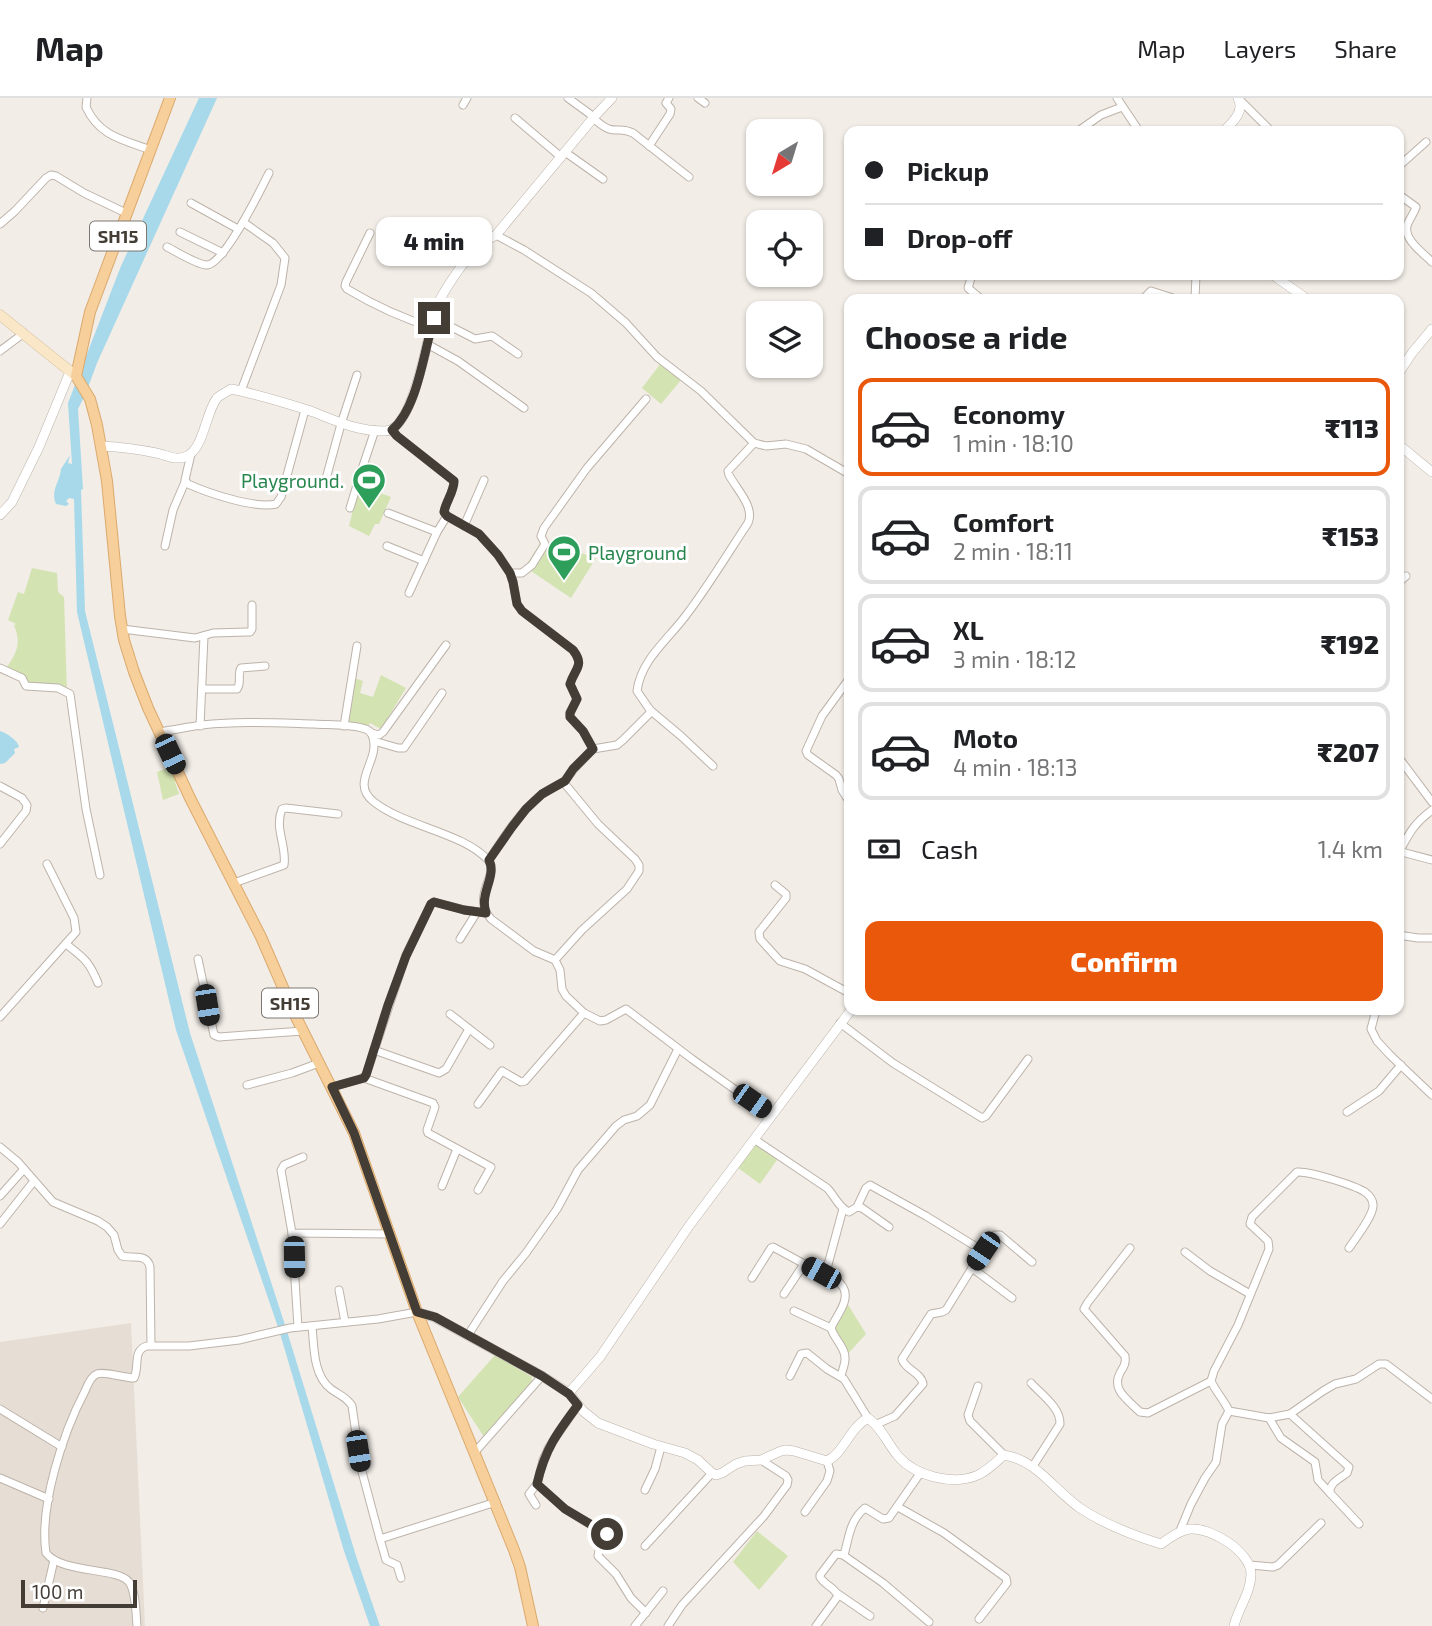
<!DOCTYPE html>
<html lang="en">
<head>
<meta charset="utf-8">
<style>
  :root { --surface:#fff; --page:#f2f2f2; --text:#202124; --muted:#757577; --line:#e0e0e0; --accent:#ea580c }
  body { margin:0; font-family:"Exo 2",sans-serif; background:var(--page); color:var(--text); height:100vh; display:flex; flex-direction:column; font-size:26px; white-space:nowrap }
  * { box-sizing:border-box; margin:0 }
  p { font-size:23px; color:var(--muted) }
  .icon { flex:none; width:38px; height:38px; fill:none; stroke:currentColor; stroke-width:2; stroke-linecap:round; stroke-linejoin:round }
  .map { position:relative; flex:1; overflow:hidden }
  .panel { position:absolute; left:844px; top:196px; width:560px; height:721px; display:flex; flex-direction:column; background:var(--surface); border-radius:14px; box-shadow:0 2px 5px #0004 }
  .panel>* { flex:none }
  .banner { position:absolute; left:844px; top:28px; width:560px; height:154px; border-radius:14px; box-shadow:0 2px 5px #0004; display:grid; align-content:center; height:154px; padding:0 21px; background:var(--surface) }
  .needle { width:46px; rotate:218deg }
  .controls { position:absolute; left:746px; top:21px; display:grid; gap:14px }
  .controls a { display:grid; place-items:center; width:77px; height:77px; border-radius:14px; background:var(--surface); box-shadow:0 2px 5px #0004; font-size:35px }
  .scale { position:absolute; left:21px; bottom:18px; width:116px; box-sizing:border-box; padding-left:7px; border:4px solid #443d36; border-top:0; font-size:19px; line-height:24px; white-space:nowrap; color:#443d36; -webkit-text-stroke:5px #fff; paint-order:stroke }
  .end { position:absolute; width:32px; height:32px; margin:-16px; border:9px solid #443d36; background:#fff; box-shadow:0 0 0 4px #fff }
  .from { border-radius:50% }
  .bubble { position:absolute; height:49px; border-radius:14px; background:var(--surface); box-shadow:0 2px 5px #0004; font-size:23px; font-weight:800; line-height:49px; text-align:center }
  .car { position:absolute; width:21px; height:42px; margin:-21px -10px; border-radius:9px; box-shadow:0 0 5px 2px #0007; background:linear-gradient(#222 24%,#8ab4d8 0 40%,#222 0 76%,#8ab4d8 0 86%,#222 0) }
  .banner b { display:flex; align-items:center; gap:24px; height:66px; font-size:26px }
  .banner b+b { border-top:2px solid var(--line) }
  .banner i { width:18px; height:18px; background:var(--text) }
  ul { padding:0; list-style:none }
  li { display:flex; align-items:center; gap:21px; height:98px; margin:0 14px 10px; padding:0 7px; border:4px solid var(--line); border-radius:14px }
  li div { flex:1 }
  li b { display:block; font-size:26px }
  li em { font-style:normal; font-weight:800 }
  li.on { border-color:var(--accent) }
  li>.icon { width:63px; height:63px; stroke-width:1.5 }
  h2 { padding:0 21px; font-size:32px; line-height:84px }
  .pay { display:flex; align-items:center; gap:18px; height:77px; padding:0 21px; font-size:26px }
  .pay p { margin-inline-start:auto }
  .primary-button { display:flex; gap:14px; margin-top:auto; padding:14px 21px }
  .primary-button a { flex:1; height:80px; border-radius:14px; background:var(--accent); color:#fff; font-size:28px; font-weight:800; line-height:80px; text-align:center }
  header { display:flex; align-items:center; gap:42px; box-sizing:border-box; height:98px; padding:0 35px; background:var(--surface); border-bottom:2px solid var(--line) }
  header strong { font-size:33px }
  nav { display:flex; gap:38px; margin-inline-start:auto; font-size:24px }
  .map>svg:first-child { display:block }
</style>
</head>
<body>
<header>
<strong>Map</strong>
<nav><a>Map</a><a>Layers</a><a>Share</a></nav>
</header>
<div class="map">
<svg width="1432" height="1528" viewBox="0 0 1432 1528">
  <rect width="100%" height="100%" fill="#f2ede7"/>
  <polygon fill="#e6ded5" points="131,1225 145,1528 0,1528 0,1244"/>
  <g fill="#d4e3b2">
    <polygon points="661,265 681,282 661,306 642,290"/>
    <polygon points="359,387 391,399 379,426 375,426 369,438 349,428"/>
    <polygon points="542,442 596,460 571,500 525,469"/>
    <path d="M32,470L57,475L58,494L64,499L67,595L26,588L22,580L5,572C16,556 22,547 14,527L16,526L8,522L18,494L24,496Z"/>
    <polygon points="381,577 406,590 381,631 370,625 367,630 365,627 343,626 351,579 363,583 360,595 373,599"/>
    <polygon points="170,669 179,682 175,684 179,696 163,702 157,674"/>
    <polygon points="754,1041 779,1059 760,1086 734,1067"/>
    <polygon points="847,1205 866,1236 844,1260 825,1230"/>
    <polygon points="495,1257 532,1279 531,1287 484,1339 458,1299"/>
    <polygon points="757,1433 788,1458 759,1492 733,1464"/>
  </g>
  <g fill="#a7d9eb">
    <path d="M199,0H217L97,265L86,295L78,311L83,391L81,392L85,513L190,935L286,1230L357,1461L380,1528H370L344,1453L279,1232L176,932L77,514L74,401L69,400L66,403L69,406L66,408L56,406C50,392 60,384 61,371L70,357L68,365L72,366L68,305L121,168Z"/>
    <path d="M0,633C6,635 18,642 19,649L14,651L15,655L5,665L0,666Z"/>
  </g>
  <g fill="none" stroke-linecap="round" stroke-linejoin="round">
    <g stroke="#bdb3aa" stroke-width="9">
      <g id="minor">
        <path d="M87,0L86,9C99,38 123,42 151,52"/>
        <polyline points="568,0 594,19"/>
        <polyline points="698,0 705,5"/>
        <polyline points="1117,0 1139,33"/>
        <polyline points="1241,3 1271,33"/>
        <polyline points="463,7 467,0"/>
        <polyline points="515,20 561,59"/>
        <path d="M593,20C598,24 603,29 609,31C618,34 621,29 633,35L689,79"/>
        <polyline points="1081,31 1101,17 1122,9"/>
        <polyline points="649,48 670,16 671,11 666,5 669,0"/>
        <polyline points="565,54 603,81"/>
        <polyline points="1398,69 1426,44"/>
        <path d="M1398,96L1416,109C1414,115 1411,119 1408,125C1401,140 1423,155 1432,164"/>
        <polyline points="191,105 238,131"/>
        <polyline points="0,126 15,113 46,80 51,77 56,78 84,95 126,115"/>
        <polyline points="180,134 223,155"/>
        <path d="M370,135L346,184L345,188L347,191C374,207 401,220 431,229"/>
        <polyline points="496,137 524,152 591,195 626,225 657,259 701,293 754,345 766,348 786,346 806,351 849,376"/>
        <path d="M167,149C177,154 196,166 206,167C223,169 261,91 269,75"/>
        <polyline points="972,177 968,190 981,201"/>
        <polyline points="1143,201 1151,193 1176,201"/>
        <polyline points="1195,201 1196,177"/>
        <polyline points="434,220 475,241 492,238 518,256"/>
        <polyline points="427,246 458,263 524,310"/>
        <polyline points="0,253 24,235"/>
        <polyline points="241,293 281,187 285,160 273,145 243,124"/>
        <path d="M392,332L397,338L454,383C454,394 446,403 444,414L447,418L479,436L498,457L510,475L513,484L517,506L522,513L573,552C585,568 575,570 570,586L577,601L570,615V619L583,633L593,651"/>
        <path d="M191,356L185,382L188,386C208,395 255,411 276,406L281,399L305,312"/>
        <polyline points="324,388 341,326 357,277"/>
        <polyline points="350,410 361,374 375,332"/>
        <polyline points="388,415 437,434 447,418"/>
        <polyline points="464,428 484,382"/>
        <polyline points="165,448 173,412 185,384"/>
        <polyline points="387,448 424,463"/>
        <polyline points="510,475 522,475 532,467 545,446 541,438 544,430 587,370 646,301"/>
        <polyline points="1398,485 1406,478"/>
        <polyline points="409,495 437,434"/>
        <polyline points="122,531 195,540 213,535 247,534 250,534 252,531 252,507"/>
        <polyline points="0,570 22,580 26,588 58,590 70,596 86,711 100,777"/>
        <polyline points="849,581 822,618 806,653 808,657 836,677 839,681 842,692 849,703"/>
        <path d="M202,591H237C242,585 237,576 241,570L265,568"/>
        <polyline points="650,612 681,638 713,668"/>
        <polyline points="200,628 204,538"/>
        <polyline points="344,628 357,548"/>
        <path d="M159,634C173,632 188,629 202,627C239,623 277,625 314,626C330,627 347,626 362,630C368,631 372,634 373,640C380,663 349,685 374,704C406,729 462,734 488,762C501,775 470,797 491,821L534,853L555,862L560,872L562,891L566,898L584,915L600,923L606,922L626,911L692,961L772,1018"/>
        <polyline points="371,635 379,637 383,634 446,547"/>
        <polyline points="374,643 398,650 404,650 442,595"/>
        <polyline points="1399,660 1432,704"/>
        <polyline points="0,688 22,700 27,707 26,713 0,746"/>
        <polyline points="1398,753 1432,762"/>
        <path d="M1398,756C1409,736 1413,726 1432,712"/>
        <path d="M489,762C504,739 519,715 541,697C548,692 557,687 565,683"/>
        <path d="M234,785L284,767C287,748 274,730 282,711L286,710L338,716"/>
        <polyline points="775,787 786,796 786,800 759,834 760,841 780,863 805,871 849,895"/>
        <polyline points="1398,837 1418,840 1432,840"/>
        <polyline points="460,841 477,814"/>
        <path d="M66,846C84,860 89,863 98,885"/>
        <polyline points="198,861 214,937 219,939 303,933"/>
        <path d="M555,862L582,832L627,791L639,773V767L635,761L598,726L565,686V683L573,672L593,651L617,647L623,642L650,615V612L637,593C641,561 669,541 687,516C709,487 728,455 748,425C755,409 737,392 729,377L728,373L754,345"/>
        <polyline points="1376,912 1371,931 1377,943 1390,957 1432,997"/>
        <polyline points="450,916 490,947"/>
        <polyline points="0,919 76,834 74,820 47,766"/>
        <polyline points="840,925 893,965 982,1020 986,1018 1028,961"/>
        <polyline points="374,952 439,975 446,971 469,931"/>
        <polyline points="364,980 433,1005 435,1009 427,1032 428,1035 491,1069 478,1092"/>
        <polyline points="247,987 292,975 319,965"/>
        <polyline points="332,989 361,981 366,977 406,857 431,806 434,804 465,812 486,815"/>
        <polyline points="478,1006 502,973 521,984 525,983 584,915"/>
        <polyline points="1347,1014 1379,993 1401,967"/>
        <path d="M754,1041L827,1090C835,1098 838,1109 849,1114L857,1109L862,1110L889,1129"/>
        <path d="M0,1049L18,1064L53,1104L98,1123L107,1129L114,1137L118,1152L122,1158C133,1161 147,1155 150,1169L151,1247"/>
        <polyline points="303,1059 284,1067 281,1072 292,1135 390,1136"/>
        <polyline points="442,1088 457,1051"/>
        <polyline points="0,1098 24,1071"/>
        <polyline points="857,1109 866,1090 870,1087 926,1118 983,1153"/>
        <polyline points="0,1126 34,1083"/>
        <polyline points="292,1135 298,1229"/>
        <path d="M1130,1150L1088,1204L1084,1211L1125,1258C1126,1266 1124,1268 1120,1275C1111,1292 1128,1302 1140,1314L1148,1315L1211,1283"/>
        <polyline points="1185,1154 1210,1173 1250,1196"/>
        <polyline points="972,1170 1012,1200"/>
        <path d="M827,1172C832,1177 839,1183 843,1189C851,1202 836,1218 831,1230C834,1241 846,1250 845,1261C845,1267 842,1273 841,1278"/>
        <polyline points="752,1180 771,1150 773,1149 821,1175 826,1174 843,1111"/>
        <polyline points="339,1192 345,1224"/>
        <polyline points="784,1196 804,1166"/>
        <polyline points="794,1213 831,1230"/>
        <path d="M312,1228C314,1248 313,1278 331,1291C339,1297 347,1299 352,1308L361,1370L380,1441L496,1404"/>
        <polyline points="468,1237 503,1183 526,1155 557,1111 578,1072 616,1028 624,1022 637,1018 650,1007 678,951"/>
        <polyline points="790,1278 801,1256 807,1255 827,1271 844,1281 868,1320"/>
        <path d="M1031,1285C1041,1296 1061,1310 1060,1326L1033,1368"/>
        <polyline points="978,1288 968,1317 970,1323 1004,1357"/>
        <polyline points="0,1311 62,1349"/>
        <path d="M1229,1313C1224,1302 1216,1294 1211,1283L1214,1273L1238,1227L1269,1151L1268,1143L1250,1126L1252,1119L1297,1074C1309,1073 1354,1087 1365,1094C1369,1097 1373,1102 1373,1107C1374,1117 1355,1141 1349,1150"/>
        <polyline points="1290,1316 1323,1293 1335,1286 1356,1281 1379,1266 1386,1266 1432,1301"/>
        <polyline points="1269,1320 1281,1340 1315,1364 1318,1382 1330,1395"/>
        <path d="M877,1326L895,1318L923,1286C921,1274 905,1272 902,1261L931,1216L942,1214L946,1212L972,1170L995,1137H1000L1032,1164"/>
        <polyline points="475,1354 542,1278"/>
        <polyline points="0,1380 49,1401"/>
        <polyline points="537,1386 565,1411 609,1438 610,1441 599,1452 598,1458 616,1476 631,1500 646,1515"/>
        <polyline points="645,1392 655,1371 661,1349"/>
        <polyline points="536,1407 529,1396 537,1386 543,1362 549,1349 578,1307"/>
        <polyline points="898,1409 944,1435 1006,1480 1007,1485 979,1521"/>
        <polyline points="805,1414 827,1383 830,1373 827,1363"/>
        <path d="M1179,1435L1191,1406L1205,1380L1216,1364L1222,1326L1229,1313L1269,1320L1290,1316L1349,1369L1347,1375C1339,1381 1329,1385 1330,1395L1359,1426"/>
        <polyline points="380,1441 386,1462 397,1467 401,1480"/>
        <polyline points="645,1448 712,1375"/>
        <polyline points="843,1457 883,1485 929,1524"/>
        <polyline points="1250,1467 1273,1469 1278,1467 1321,1425"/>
        <polyline points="838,1496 870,1518"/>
        <polyline points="43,1510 54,1462"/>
        <path d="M137,1528C136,1517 136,1493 129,1484C118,1469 62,1476 46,1455C39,1408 63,1335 85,1293C87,1288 91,1278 97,1276C103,1273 125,1280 134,1280C140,1269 132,1252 147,1248H189L239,1242L290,1230L378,1221L417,1214"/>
        <polyline points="635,1528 663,1493"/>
        <polyline points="668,1528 682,1507 764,1418 787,1387 788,1382 786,1378 761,1362"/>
        <path d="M816,1528L838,1498C835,1489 824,1487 820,1479V1477L836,1456L844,1457C849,1439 850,1422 865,1410L883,1421L889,1420L921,1374"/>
      </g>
    </g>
    <g stroke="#bdb3aa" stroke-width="10">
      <g id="tertiary">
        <path d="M1224,33C1233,24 1245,13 1238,0"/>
        <polyline points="1273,177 1307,201"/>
        <polyline points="1398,276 1412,255 1432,231"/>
        <polyline points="1398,346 1432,374"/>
        <path d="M101,348C119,349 138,351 156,355C163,356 170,360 177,360C204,362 204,316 217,300C221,296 227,294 231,291C257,296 282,304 308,312C335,322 354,333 385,333C414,333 428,234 436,210C443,193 468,156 482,145C486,142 491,140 496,137L594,19L612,0"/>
        <polyline points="0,417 12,404 39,349 70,274"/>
        <polyline points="417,1214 434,1219 542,1278 569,1295 600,1259 689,1128 851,912"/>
        <path d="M569,1295L583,1313L598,1325L653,1346L685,1355L698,1362L712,1375L716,1377L722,1375L736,1366L745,1363L761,1362L781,1353L786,1352L794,1353L827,1363C845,1354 849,1330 868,1320C882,1330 887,1345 898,1358C915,1378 953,1388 978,1377C987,1373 996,1364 1004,1357C1037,1362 1054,1392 1080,1410C1105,1427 1132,1437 1161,1446C1169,1440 1180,1432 1190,1431C1211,1429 1251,1454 1251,1476C1251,1495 1238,1510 1234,1528"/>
      </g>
    </g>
    <g stroke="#cfb999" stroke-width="11">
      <polyline id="secondary" points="0,217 76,278"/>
    </g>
    <g stroke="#dba96c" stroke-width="12">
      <polyline id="primary" points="170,0 90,214 76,278 90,301 97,327 107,383 120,518 124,542 134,574 148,610 190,700 261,839 294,915 354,1035 417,1214 514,1452 520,1469 533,1528"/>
    </g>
    <use href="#minor" stroke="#fff" stroke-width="7"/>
    <use href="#tertiary" stroke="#fff" stroke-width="9"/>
    <use href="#secondary" stroke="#fae7c8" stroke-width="10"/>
    <use href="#primary" stroke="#f7cf9b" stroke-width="10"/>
  </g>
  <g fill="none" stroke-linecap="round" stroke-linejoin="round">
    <path stroke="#443d36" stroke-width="9" d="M434,220C424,252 418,310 392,332L397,338L454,383C454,394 446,403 444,414L447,418L479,436L498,457L510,475L513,484L517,506L522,513L573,552C585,568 575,570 570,586L577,601L570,615V619L583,633L593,651L573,671L565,683L542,696L526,711L512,729L489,762C497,779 479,795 486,815L464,812L434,804L431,806L406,858L388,907L366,977L364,980L332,989L354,1035L417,1214L435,1219L542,1278L569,1296L578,1307C557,1335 545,1351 537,1386L565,1411L607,1436"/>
  </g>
  <defs>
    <g id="stadium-pin" transform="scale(1.75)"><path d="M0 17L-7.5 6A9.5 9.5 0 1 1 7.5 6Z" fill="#2e9e5b" stroke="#fff"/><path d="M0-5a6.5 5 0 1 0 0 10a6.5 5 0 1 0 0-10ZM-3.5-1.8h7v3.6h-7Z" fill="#fff"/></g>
  </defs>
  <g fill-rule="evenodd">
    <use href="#stadium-pin" x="369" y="382"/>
    <use href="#stadium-pin" x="564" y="454"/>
  </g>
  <g text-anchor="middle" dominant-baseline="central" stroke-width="6" stroke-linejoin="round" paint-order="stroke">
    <g fill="#fff" stroke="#7c7772" stroke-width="2">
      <rect x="90" y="123.5" width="56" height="29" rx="5"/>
      <rect x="262" y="890.5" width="56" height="29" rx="5"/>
    </g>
    <g font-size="18" font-weight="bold" fill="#443d36">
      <text x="118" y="138">SH15</text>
      <text x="290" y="905">SH15</text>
    </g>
    <g font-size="19" fill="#27864d" stroke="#fff" text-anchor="end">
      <text x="344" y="382">Playground.</text>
      <text x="588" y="454" text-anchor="start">Playground</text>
    </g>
  </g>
</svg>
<div class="controls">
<a><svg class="needle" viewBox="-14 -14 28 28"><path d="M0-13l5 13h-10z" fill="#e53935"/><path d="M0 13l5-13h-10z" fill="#757577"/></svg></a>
<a><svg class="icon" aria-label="locate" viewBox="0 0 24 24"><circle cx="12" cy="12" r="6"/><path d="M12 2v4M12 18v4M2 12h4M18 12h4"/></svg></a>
<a><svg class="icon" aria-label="layers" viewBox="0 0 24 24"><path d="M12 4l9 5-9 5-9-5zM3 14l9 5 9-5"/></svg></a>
</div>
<div class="scale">100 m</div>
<i class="end from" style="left:607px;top:1436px"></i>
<i class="end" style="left:434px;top:220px"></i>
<div class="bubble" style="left:376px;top:119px;width:116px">4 min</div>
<i class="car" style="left:170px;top:656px;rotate:155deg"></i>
<i class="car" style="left:207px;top:907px;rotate:171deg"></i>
<i class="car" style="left:752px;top:1003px;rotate:125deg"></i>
<i class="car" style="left:983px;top:1153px;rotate:214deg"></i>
<i class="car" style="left:294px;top:1159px;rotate:179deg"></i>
<i class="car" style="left:821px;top:1175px;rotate:299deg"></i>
<i class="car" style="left:358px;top:1353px;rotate:171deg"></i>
<div class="banner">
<b><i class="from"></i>Pickup</b>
<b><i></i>Drop-off</b>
</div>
<section class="panel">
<h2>Choose a ride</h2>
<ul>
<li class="on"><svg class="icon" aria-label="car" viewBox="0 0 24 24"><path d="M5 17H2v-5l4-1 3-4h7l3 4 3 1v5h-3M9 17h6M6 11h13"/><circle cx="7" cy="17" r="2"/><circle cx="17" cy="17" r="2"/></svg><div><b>Economy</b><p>1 min · 18:10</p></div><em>₹113</em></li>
<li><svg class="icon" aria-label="car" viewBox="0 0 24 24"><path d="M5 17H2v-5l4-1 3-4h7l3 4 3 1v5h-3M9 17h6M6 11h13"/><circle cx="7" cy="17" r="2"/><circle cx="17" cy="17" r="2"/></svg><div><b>Comfort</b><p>2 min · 18:11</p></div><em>₹153</em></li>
<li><svg class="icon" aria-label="car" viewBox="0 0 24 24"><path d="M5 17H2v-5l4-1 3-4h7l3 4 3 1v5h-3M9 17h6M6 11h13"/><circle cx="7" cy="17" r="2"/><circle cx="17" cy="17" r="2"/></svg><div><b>XL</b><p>3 min · 18:12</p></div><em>₹192</em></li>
<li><svg class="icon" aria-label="car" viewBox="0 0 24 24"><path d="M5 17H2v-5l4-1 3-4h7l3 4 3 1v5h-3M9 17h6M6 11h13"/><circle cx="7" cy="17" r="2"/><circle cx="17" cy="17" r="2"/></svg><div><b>Moto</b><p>4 min · 18:13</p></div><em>₹207</em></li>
</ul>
<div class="pay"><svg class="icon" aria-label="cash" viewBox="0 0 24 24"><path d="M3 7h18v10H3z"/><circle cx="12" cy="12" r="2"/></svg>Cash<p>1.4 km</p></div>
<div class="primary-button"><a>Confirm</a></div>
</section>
</div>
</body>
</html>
